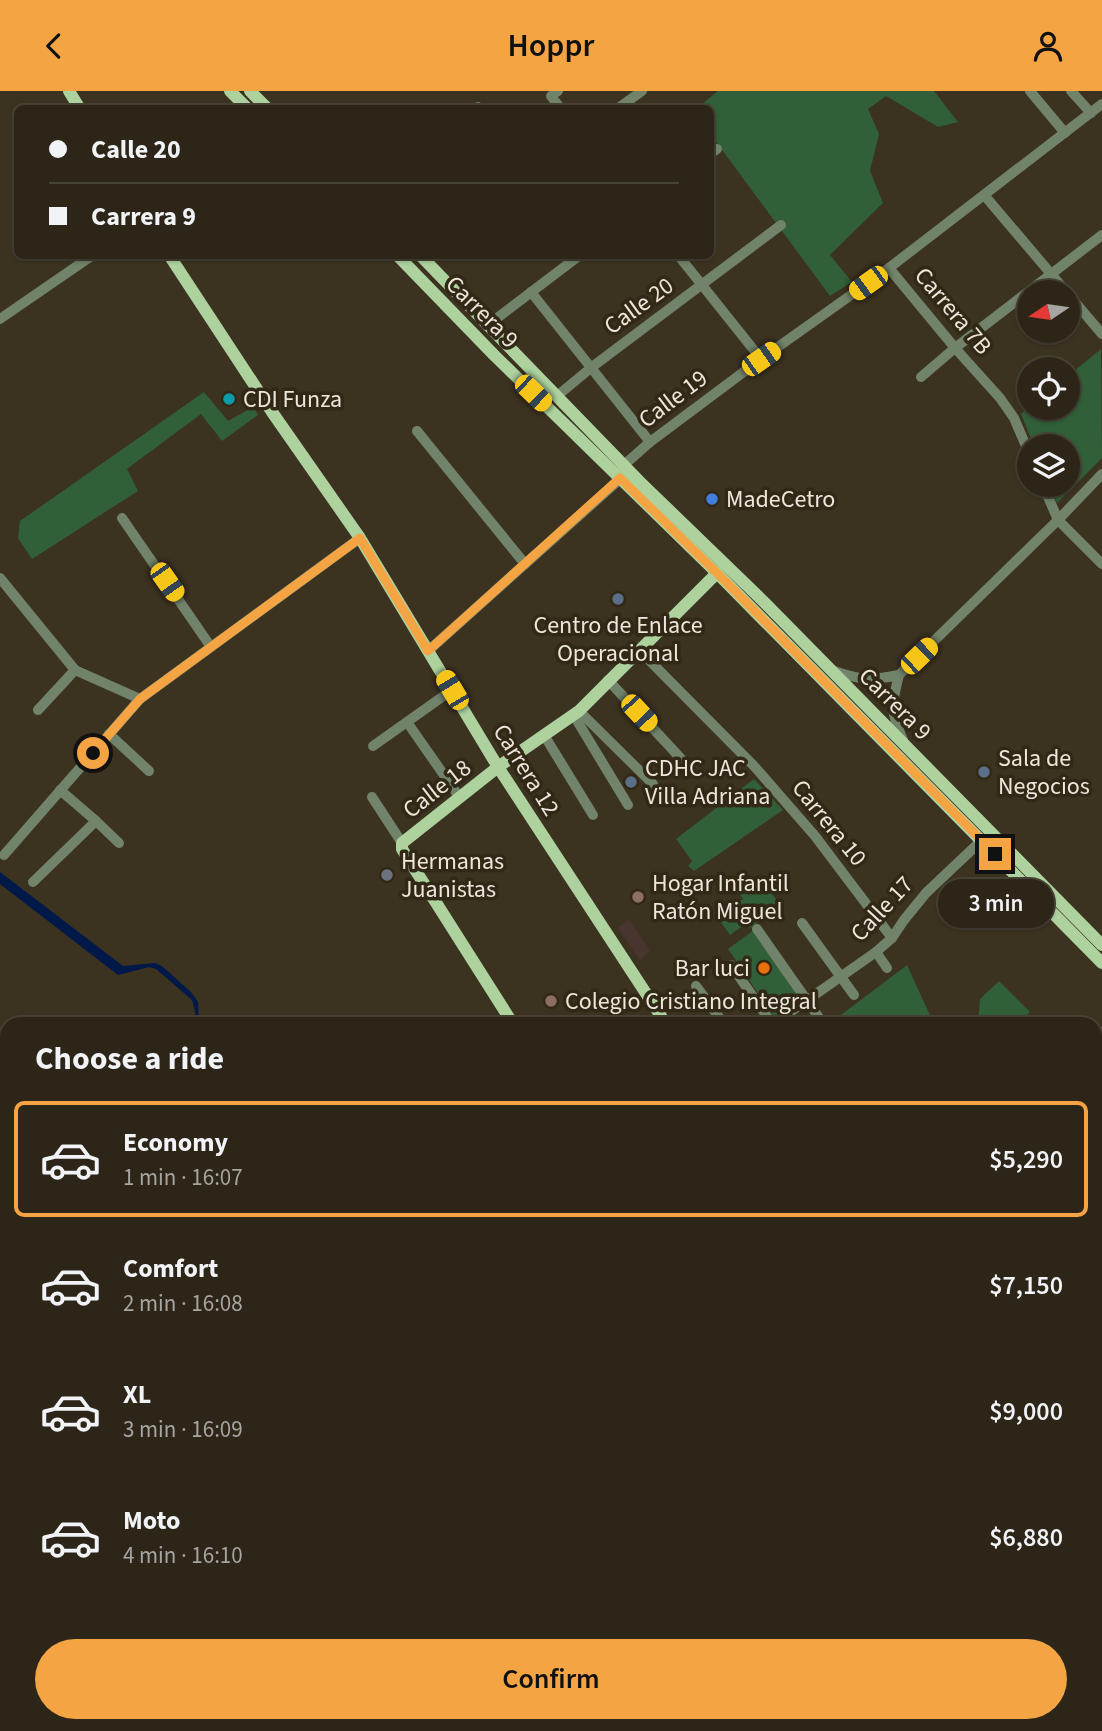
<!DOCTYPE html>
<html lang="en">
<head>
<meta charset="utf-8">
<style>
  :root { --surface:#2d2618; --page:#352e21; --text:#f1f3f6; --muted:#a7a5a2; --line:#484337; --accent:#f4a443 }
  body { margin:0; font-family:"Source Sans 3",sans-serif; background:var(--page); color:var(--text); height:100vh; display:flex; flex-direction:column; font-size:26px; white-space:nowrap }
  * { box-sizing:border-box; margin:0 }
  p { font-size:23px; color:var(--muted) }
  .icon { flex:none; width:38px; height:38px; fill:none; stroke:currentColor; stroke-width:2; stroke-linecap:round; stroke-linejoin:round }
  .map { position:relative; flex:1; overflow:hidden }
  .panel { position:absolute; left:0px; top:926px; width:1102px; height:716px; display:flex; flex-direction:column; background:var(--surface); border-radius:21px 21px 0 0; box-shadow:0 2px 5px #0004,0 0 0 2px var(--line) }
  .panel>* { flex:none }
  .hud { position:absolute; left:14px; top:14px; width:700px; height:154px; border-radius:10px; box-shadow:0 2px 5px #0004,0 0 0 2px var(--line); display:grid; align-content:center; height:154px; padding:0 35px; background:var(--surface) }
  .needle { width:46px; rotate:257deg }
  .buttons { position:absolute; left:1017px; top:189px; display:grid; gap:14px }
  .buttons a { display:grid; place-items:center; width:63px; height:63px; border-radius:50%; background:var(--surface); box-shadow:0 2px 5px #0004,0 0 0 2px var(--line); font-size:35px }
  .end { position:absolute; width:32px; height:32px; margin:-16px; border:9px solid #f4a443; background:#111; box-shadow:0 0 0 4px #111 }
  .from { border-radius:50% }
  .bubble { position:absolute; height:49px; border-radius:24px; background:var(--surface); box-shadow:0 2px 5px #0004,0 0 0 2px var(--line); font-size:23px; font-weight:600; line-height:49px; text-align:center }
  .car { position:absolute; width:21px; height:42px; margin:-21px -10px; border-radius:9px; box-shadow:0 0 5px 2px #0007; background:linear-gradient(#f5c518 24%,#345 0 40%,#f5c518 0 76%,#345 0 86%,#f5c518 0) }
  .hud b { display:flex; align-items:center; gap:24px; height:66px; font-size:26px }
  .hud b+b { border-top:2px solid var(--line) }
  .hud i { width:18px; height:18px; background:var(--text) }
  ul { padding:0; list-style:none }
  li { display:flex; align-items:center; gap:21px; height:116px; margin:0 14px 10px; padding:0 21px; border:4px solid transparent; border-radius:10px }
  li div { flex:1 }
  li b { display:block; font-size:26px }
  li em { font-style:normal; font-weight:600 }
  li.selected { border-color:var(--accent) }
  li>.icon { width:63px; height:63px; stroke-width:1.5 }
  h2 { padding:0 35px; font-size:32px; line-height:84px }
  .action { display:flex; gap:14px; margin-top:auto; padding:14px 35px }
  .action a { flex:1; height:80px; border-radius:42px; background:var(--accent); color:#111; font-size:28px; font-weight:600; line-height:80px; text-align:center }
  header { display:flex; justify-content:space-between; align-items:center; height:91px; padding:0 35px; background:var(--accent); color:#111; font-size:32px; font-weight:600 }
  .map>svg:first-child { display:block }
</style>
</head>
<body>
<header><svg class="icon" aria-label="back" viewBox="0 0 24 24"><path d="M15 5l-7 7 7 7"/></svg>Hoppr<svg class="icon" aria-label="person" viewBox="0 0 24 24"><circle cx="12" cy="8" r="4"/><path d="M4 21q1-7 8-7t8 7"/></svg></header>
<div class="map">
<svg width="1102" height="1640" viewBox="0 0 1102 1640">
  <rect width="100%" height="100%" fill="#3c3220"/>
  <polygon fill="#493530" points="629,828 650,860 640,869 618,837"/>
  <g fill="#305f38">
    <polygon points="718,0 934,0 958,31 938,36 886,5 868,18 879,43 870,80 883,112 830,164 852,191 830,205 711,44 710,18 696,18"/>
    <polygon points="1101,258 1102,367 1057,412 1050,394 1068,394 1068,355 1034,355 1021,323 1029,316 1068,317 1068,285"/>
    <polygon points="204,301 228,330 253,316 258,324 222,350 201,323 127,378 138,400 32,468 18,447 20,430"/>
    <polygon points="754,688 783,719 694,780 688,775 692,770 676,748"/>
    <polygon points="761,788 781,815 750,837 746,833 730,844 717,826 743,808 740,804"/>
    <polygon points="754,839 800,907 774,926 728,858"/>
    <polygon points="907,874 934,933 829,933"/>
    <polygon points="999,890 1030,921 1017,933 978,933 980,908"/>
  </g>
  <polygon fill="#001949" points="0,781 123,875 155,872 162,875 192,902 198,911 199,930 202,933 197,933 195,920 192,909 156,878 149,876 118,884 0,793"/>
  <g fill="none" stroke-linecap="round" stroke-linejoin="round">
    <g stroke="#71836a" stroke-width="10">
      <polyline points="558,0 551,5 561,18"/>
      <polyline points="1030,0 1065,42"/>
      <polyline points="1071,0 1091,22"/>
      <polyline points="478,16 479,18"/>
      <polyline points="617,18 642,0"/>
      <polyline points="710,63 717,58"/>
      <polyline points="985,105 1102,243"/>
      <polyline points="678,164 761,268"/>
      <polyline points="889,177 955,257 1000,307 1014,327 1029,362"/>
      <polyline points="531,201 650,351"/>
      <polyline points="0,228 93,164"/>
      <polyline points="488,234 580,164"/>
      <polyline points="921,286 955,257 1102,144"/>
      <polyline points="557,305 592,276 781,134"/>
      <polyline points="417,340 525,473"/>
      <polyline points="1043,394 1058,429 1102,473"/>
      <polyline points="122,427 211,556"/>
      <polyline points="0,487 75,579 140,608"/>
      <polyline points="639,559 754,675 815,745 892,847"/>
      <polyline points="428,560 620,388 624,374 650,351 761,268 889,177 1102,13"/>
      <path d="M831,579C860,589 869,590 899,584"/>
      <polyline points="608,589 685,672"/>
      <polyline points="38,619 75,579"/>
      <polyline points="579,620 653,693"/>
      <polyline points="573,623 628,714"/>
      <polyline points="407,631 460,707"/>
      <polyline points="109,643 149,680"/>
      <polyline points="544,644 593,724"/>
      <path d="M903,649C890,619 891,616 899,584L1058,429L1102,383"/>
      <polyline points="373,655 452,599"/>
      <polyline points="60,699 96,730 119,752"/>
      <polyline points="372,706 402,752"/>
      <polyline points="4,764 140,608 360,447"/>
      <polyline points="33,791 96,730"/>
      <polyline points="802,832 854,904"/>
      <polyline points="757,838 822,931"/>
      <polyline points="876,861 887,877"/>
      <polyline points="731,874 772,933"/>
      <polyline points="696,895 724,933"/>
      <polyline points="116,933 117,932"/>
      <polyline points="773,933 876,861 892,847 904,829 926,802 982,749"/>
      <polyline points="1096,947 1102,941"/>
      <polyline points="1096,1041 1102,1049"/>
      <polyline points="0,1048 7,1041"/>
      <polyline points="1096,1137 1102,1132"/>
      <polyline points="0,1153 7,1160"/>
      <polyline points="0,1224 7,1217"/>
      <polyline points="0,1262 7,1255"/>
      <polyline points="1096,1338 1102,1332"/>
      <polyline points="1096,1356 1102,1365"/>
      <polyline points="0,1364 7,1357"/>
      <polyline points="0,1393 7,1387"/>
      <polyline points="0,1406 7,1415"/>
      <polyline points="1096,1484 1102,1480"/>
      <polyline points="1096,1611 1102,1606"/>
      <polyline points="186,1634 191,1640"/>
      <polyline points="444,1634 449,1640"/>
      <polyline points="589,1634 592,1640"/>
      <polyline points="721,1634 726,1640"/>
      <polyline points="836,1634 840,1640"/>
      <polyline points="976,1634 979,1640"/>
      <polyline points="385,1640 391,1634"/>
      <polyline points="532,1640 539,1634"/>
      <polyline points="644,1640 651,1634"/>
      <polyline points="860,1640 869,1634"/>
      <polyline points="1051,1640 1060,1634"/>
    </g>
    <g stroke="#add29e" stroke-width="12">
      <polyline points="69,0 80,18"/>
      <polyline points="230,0 248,18"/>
      <polyline points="250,0 268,18"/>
      <polyline points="169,164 272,321 360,447 498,676 666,933"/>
      <polyline points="397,164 495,265 717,482 1102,872"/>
      <polyline points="420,164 639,390 763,510 1102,854"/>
      <polyline points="513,933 402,758 402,752 498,676 579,620 717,482"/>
      <polyline points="1096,1574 1102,1583"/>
    </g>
  </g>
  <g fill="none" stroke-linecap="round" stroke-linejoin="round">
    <polyline stroke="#f4a443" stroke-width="9" points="93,662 140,608 360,447 428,560 620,387 717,482 995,763"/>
  </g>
  <circle fill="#0f9aa8" stroke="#312816" stroke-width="2.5" cx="229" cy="308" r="7"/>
  <circle fill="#3f7fe0" stroke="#312816" stroke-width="2.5" cx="712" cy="408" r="7"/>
  <g fill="#5c6f8a" stroke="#312816" stroke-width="2.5">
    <circle cx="618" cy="508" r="7"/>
    <circle cx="984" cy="681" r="7"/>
    <circle cx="631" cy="691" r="7"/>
  </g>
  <circle fill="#6b7280" stroke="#312816" stroke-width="2.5" cx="387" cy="784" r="7"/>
  <g fill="#8d6e63" stroke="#312816" stroke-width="2.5">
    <circle cx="638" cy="806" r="7"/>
    <circle cx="551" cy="910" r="7"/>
  </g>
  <circle fill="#e8710a" stroke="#312816" stroke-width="2.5" cx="764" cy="877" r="7"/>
  <g text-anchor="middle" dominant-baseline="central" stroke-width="7" stroke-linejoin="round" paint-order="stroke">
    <g font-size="24" fill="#ece6db" stroke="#312816">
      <text transform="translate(639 215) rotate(-36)">Calle 20</text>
      <text transform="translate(953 220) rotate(50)">Carrera 7B</text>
      <text transform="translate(482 221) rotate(45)">Carrera 9</text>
      <text transform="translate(673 308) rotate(-37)">Calle 19</text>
      <text transform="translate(895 613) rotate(45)">Carrera 9</text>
      <text transform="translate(526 679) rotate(58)">Carrera 12</text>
      <text transform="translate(437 698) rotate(-38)">Calle 18</text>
      <text transform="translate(829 732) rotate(51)">Carrera 10</text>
      <text transform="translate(882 818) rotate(-47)">Calle 17</text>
    </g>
    <g font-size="24" fill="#ece6db" stroke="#312816" text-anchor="start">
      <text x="243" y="308">CDI Funza</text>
      <text x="726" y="408">MadeCetro</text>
      <text x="618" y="534" text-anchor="middle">Centro de Enlace<tspan x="618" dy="28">Operacional</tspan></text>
      <text x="998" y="667">Sala de<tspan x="998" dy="28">Negocios</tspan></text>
      <text x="645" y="677">CDHC JAC<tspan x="645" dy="28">Villa Adriana</tspan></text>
      <text x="401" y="770">Hermanas<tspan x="401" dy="28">Juanistas</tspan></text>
      <text x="652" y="792">Hogar Infantil<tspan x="652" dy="28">Ratón Miguel</tspan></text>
      <text x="750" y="877" text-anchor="end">Bar luci</text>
      <text x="565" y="910">Colegio Cristiano Integral</text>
    </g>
  </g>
</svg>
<div class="buttons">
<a><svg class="needle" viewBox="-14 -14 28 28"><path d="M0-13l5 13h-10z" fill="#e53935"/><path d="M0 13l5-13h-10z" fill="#a7a5a2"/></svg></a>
<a><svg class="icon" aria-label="locate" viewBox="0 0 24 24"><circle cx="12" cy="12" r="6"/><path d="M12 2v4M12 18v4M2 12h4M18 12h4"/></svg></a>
<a><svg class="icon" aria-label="layers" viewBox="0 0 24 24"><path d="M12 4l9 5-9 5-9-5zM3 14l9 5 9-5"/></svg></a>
</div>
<i class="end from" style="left:93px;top:662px"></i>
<i class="end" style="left:995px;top:763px"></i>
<div class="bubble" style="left:938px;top:788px;width:116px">3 min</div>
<i class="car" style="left:868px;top:192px;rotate:234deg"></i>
<i class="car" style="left:761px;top:268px;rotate:55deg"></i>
<i class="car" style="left:533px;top:302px;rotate:134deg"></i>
<i class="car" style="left:167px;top:491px;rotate:145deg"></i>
<i class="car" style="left:919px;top:565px;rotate:46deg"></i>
<i class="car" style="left:452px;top:599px;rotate:329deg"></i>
<i class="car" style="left:639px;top:622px;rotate:137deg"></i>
<div class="hud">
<b><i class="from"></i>Calle 20</b>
<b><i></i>Carrera 9</b>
</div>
<section class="panel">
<h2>Choose a ride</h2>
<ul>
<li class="selected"><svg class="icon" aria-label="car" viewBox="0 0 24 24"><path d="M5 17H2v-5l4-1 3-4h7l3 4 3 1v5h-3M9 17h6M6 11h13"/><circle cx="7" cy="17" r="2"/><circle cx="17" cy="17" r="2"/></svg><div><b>Economy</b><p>1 min · 16:07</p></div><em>$5,290</em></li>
<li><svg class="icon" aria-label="car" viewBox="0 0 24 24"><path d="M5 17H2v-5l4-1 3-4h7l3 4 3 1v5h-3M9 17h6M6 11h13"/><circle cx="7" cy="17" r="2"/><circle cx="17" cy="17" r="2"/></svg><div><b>Comfort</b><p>2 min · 16:08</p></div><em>$7,150</em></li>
<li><svg class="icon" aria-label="car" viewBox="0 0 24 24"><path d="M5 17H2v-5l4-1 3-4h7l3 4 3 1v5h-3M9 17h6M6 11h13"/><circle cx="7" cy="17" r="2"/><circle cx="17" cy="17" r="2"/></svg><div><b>XL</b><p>3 min · 16:09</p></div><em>$9,000</em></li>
<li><svg class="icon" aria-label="car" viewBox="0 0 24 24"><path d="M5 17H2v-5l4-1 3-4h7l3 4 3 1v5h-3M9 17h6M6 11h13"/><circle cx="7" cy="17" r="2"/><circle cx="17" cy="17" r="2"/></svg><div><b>Moto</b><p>4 min · 16:10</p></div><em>$6,880</em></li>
</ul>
<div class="action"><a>Confirm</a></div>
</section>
</div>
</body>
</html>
